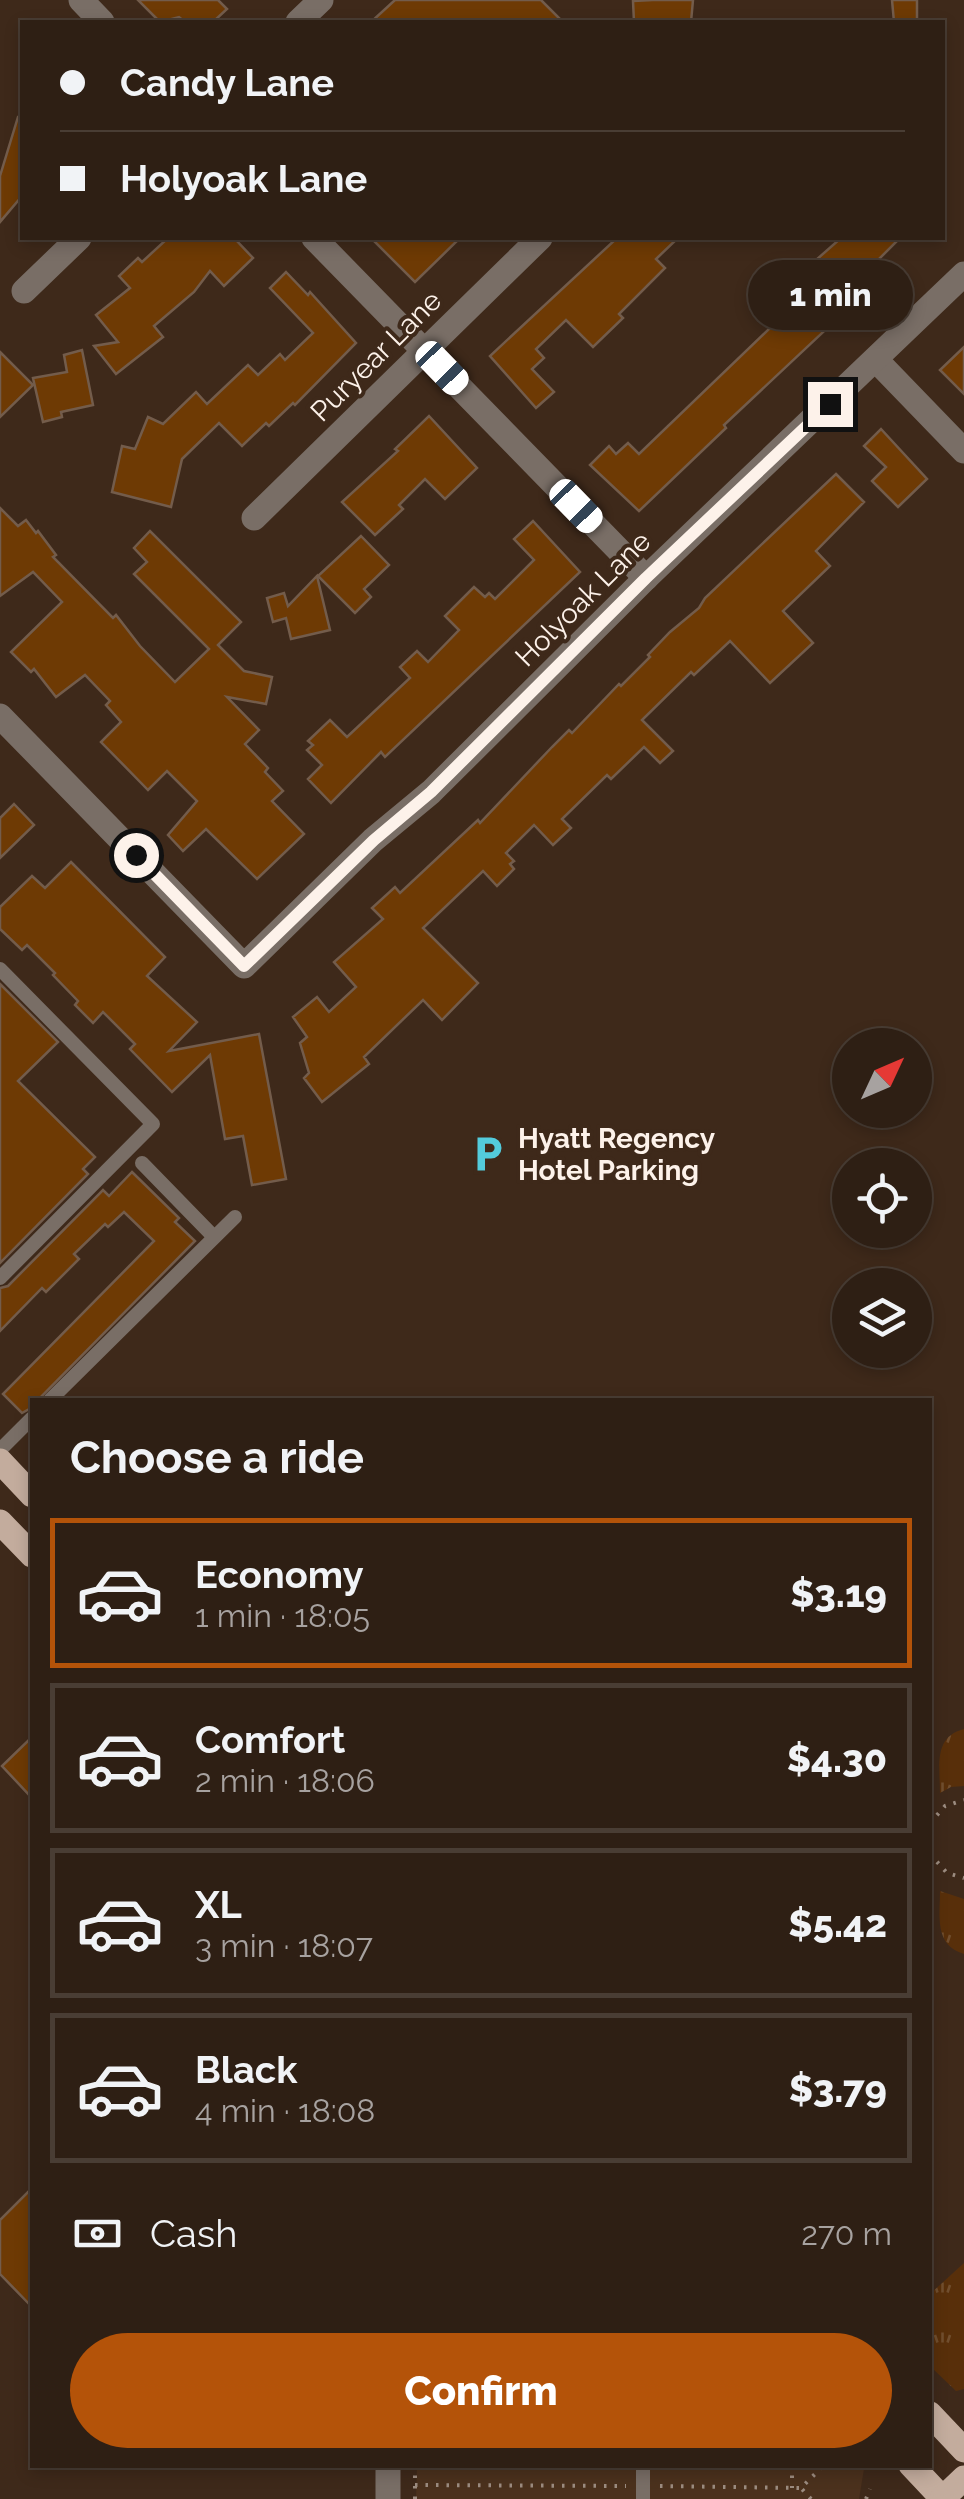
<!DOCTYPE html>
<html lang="en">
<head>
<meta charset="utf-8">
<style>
  :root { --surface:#2e1f14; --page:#3a2c22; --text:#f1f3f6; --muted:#a7a2a0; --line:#493d34; --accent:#b45309 }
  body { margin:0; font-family:Raleway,sans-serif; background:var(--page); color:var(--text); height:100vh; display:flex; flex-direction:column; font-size:38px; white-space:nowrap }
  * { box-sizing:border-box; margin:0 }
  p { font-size:32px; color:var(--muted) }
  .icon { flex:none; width:55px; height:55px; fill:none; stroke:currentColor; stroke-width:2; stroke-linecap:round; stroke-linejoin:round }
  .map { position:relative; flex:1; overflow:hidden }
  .drawer { position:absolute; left:30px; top:1398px; width:902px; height:1070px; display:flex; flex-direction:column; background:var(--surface); border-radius:0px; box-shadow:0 5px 15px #0003,0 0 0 2px var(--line) }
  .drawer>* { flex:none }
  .hud { position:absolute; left:20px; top:20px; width:925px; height:220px; border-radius:0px; box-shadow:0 5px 15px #0003,0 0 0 2px var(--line); display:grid; align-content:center; height:220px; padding:0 40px; background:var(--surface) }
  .needle { width:65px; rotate:46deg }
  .tools { position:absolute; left:832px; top:1028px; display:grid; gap:20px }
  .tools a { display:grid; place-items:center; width:100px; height:100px; border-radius:50%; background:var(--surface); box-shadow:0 5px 15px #0003,0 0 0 2px var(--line); font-size:50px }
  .end { position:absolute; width:45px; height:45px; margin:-22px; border:12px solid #fdf2ea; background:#111; box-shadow:0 0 0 5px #111 }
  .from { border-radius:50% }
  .bubble { position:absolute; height:70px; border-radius:35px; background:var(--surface); box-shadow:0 5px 15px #0003,0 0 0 2px var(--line); font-size:32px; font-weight:800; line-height:70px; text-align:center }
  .car { position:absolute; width:30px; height:60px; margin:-30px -15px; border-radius:12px; box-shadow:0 0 8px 2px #0007; background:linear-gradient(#fff 24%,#345 0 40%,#fff 0 76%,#345 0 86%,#fff 0) }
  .hud b { display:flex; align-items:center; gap:35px; height:95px; font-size:38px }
  .hud b+b { border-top:2px solid var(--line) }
  .hud i { width:25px; height:25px; background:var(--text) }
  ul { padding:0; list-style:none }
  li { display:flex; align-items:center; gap:30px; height:150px; margin:0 20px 15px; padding:0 20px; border:5px solid var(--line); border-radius:0px }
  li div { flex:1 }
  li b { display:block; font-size:38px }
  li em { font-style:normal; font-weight:800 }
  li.selected { border-color:var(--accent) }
  li>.icon { width:90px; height:90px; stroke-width:1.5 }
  h2 { padding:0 40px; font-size:45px; line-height:120px }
  .pay { display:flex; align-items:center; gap:25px; height:110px; padding:0 40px; font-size:38px }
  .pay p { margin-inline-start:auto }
  .action { display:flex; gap:20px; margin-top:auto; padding:20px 40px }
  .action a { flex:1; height:115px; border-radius:60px; background:var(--accent); color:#fff; font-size:40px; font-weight:800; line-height:115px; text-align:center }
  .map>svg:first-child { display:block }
</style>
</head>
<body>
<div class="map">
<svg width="964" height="2499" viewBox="0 0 964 2499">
  <defs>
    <pattern id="grass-tufts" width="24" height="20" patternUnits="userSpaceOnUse" patternTransform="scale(2.5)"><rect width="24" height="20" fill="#582f0a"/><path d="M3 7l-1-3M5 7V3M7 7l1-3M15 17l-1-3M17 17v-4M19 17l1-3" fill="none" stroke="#714e2e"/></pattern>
  </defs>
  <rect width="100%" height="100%" fill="#3e291a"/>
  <polygon fill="#4b311d" points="417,2465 860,2465 864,2469 859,2499 416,2499"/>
  <g fill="url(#grass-tufts)">
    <path d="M964,1729V1786L951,1787L940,1793C940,1766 933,1737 964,1729Z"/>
    <path d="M940,1891L964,1899V1954C934,1945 940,1916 940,1891Z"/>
    <polygon points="964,2263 964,2389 956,2391 930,2366 930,2294"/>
  </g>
  <g fill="#6e3a04" stroke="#735c4b" stroke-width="2.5">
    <polygon points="138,0 218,0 227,9 213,22 185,22 179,17 160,22"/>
    <polygon points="395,0 541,0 563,22 371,22"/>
    <polygon points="653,0 693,0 691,22 634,22 633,1"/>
    <polygon points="892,0 917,0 917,22 894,22"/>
    <polygon points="18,117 22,117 22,196 0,222 0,176"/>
    <polygon points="168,238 234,238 253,258 224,286 210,271 194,292 154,326 163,337 116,374 94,346 118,342 96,315 130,288 119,276 138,258 142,262"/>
    <polygon points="371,238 460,238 415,282"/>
    <polygon points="617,238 678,238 656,259 665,268 619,314 623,318 593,347 566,320 536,349 544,358 532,369 554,392 536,408 490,356"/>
    <polygon points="841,238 900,238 859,279 869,289 724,425 726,428 639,511 590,465 609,446 616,454 628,443 639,454 795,304 782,290"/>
    <polygon points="286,272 308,295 310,292 356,343 295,405 293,403 269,426 266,423 242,446 219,423 182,459 171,507 112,492 122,446 135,449 148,417 163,424 196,392 207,404 248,365 258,375 280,354 285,360 313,333 270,288"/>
    <polygon points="964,347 964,394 940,370"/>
    <polygon points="82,350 93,405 61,412 62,417 43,422 33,378 67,372 64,355"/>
    <polygon points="0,352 33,385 0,417"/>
    <polygon points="429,416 477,468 445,499 425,479 399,505 403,509 375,535 342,502 398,451 395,449"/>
    <polygon points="881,429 927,479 898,507 872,481 886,467 864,446"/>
    <polygon points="836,474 864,502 816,551 830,566 783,611 813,643 770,683 730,641 694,675 691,672 642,720 673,751 660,763 644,747 611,779 607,775 562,819 571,828 553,845 534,825 506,853 514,861 510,864 514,869 497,886 483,871 423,928 478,983 442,1020 423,1000 364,1057 369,1064 322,1102 304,1078 309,1073 300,1043 307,1037 293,1017 317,997 329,1012 356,987 334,962 383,919 372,908 395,887 400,893 478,820 480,823 552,747 569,730 572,733 619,684 621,686 650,657 648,655 670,632 699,608 705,598"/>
    <polygon points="0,508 18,526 26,520 36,533 38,531 56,555 53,557 113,618 116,615 140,646 175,682 209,649 134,574 147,562 134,548 150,531 241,622 218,645 244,671 272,677 266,704 227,697 259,730 245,744 268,768 265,772 283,791 272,801 304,834 257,879 206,829 183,851 168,835 197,801 167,771 148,790 101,742 121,722 106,705 110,701 85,675 56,697 34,669 31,672 11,652 62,602 33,572 0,596"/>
    <polygon points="533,521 580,572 385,757 381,752 331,803 308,779 322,765 307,750 313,745 308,741 330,720 347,737 410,678 400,667 417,651 428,662 459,630 445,616 474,587 485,597 489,593 495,599 534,560 514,539"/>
    <polygon points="361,536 389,565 364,589 371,597 355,613 318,576"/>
    <polygon points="317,576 330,630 291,639 286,618 273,622 267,598 284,593 288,606"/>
    <polygon points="14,804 34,825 0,858 0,818"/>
    <polygon points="71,862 165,957 147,976 197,1022 169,1051 259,1034 286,1179 252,1185 243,1136 225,1139 210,1055 172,1092 130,1049 135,1044 103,1012 93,1023 75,1005 78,1001 53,975 55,973 27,945 22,950 0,929 0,907 32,876 45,888"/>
    <polygon points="0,984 58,1042 18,1081 95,1157 83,1169 88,1174 0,1263"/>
    <polygon points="132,1172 179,1218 175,1222 195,1241 38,1400 32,1400 31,1408 22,1413 3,1394 154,1241 124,1212 108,1227 105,1224 74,1254 79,1259 46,1292 42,1288 0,1331 0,1288 8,1286 103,1190 109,1196"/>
    <polygon points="32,1737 32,1798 2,1766"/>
    <polygon points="32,2188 32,2307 0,2274 0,2220"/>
  </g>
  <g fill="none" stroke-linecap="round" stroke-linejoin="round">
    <g stroke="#9c8c80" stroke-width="4" stroke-dasharray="2.5 8" stroke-linecap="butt">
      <polyline points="930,1823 945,1806 964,1800"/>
      <polyline points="930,1854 947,1873 964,1878"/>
      <polyline points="792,2465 792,2488"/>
      <polyline points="415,2485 626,2486"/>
      <polyline points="660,2486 801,2488"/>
      <polyline points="415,2499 415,2465"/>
      <polyline points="811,2499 801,2488 824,2465"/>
      <polyline points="866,2499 870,2489"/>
    </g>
    <g stroke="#796e66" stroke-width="14">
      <polyline points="0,969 153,1124 0,1278"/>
      <polyline points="142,1163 214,1237"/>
      <polyline points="50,1400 235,1217"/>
      <polyline points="0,1450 32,1418"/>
      <polyline points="643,2499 643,2465"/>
    </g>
    <g stroke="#796e66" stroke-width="25">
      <polyline points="81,0 102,22"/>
      <polyline points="298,22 321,0"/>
      <polyline points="314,238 646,578"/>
      <polyline points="24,291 79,238"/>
      <polyline points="876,360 964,451"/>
      <polyline points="254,518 540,238"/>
      <polyline points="0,716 244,966 373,840 431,792 646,578 964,274"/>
      <polyline points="388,2499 388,2465"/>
    </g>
    <g stroke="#c3ac9d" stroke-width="25">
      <polyline points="0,1461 32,1495"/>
      <polyline points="0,1522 32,1555"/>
      <polyline points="930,2414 964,2450"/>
      <polyline points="911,2465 943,2499"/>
      <polyline points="942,2499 964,2478"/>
    </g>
  </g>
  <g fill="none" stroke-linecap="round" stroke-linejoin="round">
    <polyline stroke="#fdf2ea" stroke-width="12" points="136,855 244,966 374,840 431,792 646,578 830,404"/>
  </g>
  <defs>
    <g id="parking-bare" transform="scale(3)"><path d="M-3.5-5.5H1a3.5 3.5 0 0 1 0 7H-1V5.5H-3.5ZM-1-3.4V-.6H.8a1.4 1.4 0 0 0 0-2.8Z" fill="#53cbdb" stroke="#3e291a" stroke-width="2.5" paint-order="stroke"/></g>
  </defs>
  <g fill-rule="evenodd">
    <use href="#parking-bare" x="488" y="1154"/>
  </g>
  <g text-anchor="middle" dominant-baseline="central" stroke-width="8" stroke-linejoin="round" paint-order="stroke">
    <g font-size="28" fill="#fdf2ea" stroke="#3e291a">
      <text transform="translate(376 356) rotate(-45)">Puryear Lane</text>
      <text transform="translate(583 599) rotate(-45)">Holyoak Lane</text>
    </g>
    <g font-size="28" font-weight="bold" fill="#fdf2ea" stroke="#3e291a" text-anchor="start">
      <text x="518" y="1138">Hyatt Regency<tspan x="518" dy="32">Hotel Parking</tspan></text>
    </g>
  </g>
</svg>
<div class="tools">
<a><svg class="needle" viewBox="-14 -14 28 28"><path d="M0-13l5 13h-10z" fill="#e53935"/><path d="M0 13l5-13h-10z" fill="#a7a2a0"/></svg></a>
<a><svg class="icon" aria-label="locate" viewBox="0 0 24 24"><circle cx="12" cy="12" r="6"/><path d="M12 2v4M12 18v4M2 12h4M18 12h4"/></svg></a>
<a><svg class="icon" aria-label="layers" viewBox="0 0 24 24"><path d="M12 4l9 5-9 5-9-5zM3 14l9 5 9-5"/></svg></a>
</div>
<i class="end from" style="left:136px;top:855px"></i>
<i class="end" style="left:830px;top:404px"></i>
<div class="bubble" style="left:748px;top:260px;width:165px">1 min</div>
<i class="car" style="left:442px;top:368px;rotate:136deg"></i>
<i class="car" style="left:576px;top:506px;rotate:136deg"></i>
<div class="hud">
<b><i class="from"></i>Candy Lane</b>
<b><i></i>Holyoak Lane</b>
</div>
<section class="drawer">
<h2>Choose a ride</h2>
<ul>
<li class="selected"><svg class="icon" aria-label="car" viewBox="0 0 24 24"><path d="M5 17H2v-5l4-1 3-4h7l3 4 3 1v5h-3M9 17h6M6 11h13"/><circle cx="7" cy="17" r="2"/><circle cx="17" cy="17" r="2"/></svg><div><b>Economy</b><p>1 min · 18:05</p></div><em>$3.19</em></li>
<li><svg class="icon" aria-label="car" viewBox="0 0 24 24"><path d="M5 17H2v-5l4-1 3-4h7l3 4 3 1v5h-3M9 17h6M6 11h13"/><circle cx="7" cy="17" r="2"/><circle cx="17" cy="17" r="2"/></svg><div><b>Comfort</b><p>2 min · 18:06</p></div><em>$4.30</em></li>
<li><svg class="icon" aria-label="car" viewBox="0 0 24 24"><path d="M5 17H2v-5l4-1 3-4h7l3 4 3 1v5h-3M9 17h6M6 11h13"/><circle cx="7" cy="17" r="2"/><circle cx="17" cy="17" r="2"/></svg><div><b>XL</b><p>3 min · 18:07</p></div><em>$5.42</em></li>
<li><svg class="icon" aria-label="car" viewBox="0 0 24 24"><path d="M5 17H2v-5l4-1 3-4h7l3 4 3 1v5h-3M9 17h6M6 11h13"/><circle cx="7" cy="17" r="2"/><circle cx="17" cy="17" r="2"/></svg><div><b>Black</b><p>4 min · 18:08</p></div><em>$3.79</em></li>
</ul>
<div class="pay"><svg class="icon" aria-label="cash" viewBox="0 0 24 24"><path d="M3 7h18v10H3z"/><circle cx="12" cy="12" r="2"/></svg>Cash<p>270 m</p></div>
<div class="action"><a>Confirm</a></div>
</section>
</div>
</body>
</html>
